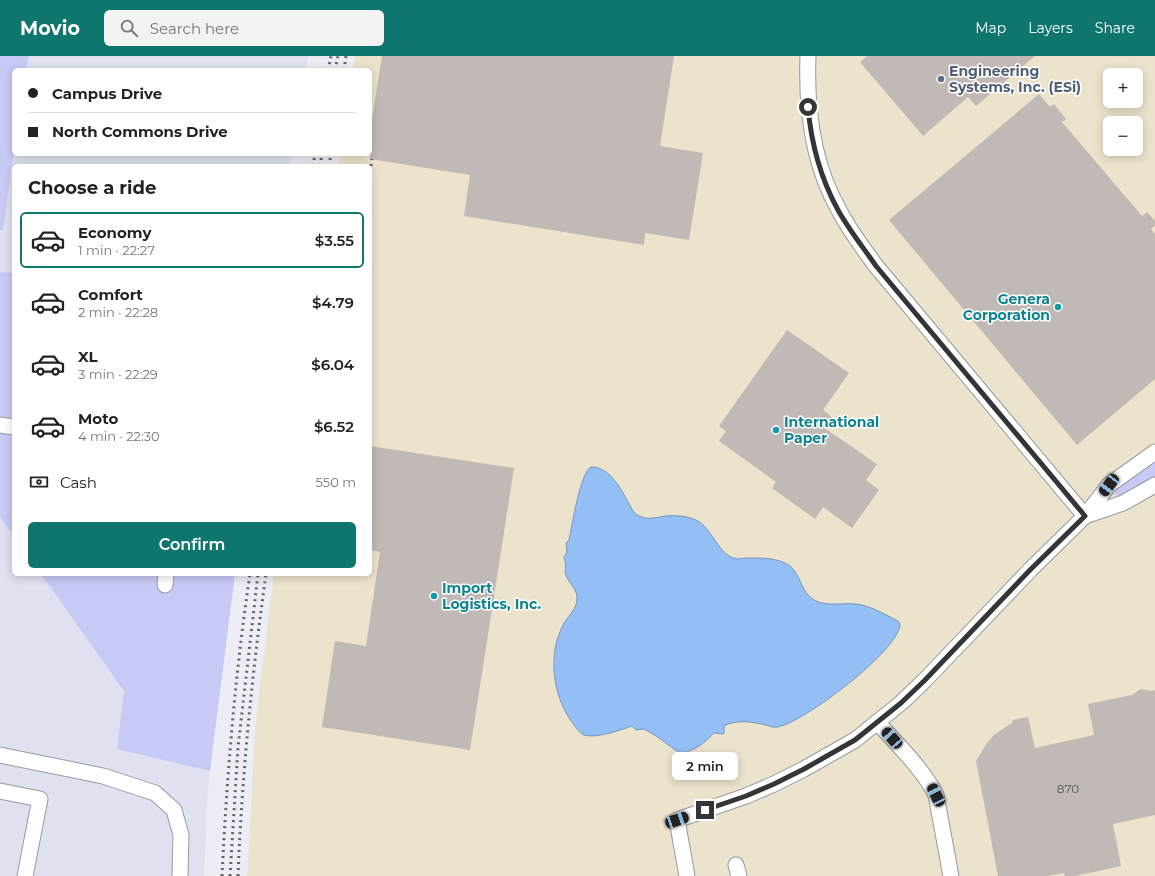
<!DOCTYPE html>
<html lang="en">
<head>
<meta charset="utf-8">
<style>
  :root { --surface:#fff; --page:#f2f2f2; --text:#222; --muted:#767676; --line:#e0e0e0; --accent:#0f766e }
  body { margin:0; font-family:Montserrat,sans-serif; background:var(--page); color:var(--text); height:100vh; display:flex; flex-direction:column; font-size:15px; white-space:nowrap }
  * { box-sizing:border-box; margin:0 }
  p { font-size:13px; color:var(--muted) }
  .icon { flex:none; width:22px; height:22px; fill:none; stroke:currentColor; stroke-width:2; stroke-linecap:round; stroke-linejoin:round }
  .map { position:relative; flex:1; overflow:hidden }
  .panel { position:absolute; left:12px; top:108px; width:360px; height:412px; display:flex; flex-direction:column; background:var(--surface); border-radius:6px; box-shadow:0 2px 10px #0003 }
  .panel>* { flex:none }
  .top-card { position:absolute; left:12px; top:12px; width:360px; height:88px; border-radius:6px; box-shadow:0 2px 10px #0003; display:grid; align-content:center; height:88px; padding:0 16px; background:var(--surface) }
  .buttons { position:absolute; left:1103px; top:12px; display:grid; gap:8px }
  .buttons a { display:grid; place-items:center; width:40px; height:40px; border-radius:6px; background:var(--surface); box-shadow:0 2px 10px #0003; font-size:20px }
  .end { position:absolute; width:18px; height:18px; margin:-9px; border:5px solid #353538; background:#fff; box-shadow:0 0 0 2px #fff }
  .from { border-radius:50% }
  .bubble { position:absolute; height:28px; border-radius:6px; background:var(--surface); box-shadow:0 2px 10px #0003; font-size:13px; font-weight:600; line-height:28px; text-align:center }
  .car { position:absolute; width:12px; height:24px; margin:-12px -6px; border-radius:5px; box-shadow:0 0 3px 1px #0007; background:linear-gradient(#222 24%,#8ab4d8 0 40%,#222 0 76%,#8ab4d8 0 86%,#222 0) }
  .top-card b { display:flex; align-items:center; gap:14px; height:38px; font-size:15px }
  .top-card b+b { border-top:1px solid var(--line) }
  .top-card i { width:10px; height:10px; background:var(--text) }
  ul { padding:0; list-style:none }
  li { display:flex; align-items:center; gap:12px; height:56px; margin:0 8px 6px; padding:0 8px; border:2px solid transparent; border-radius:6px }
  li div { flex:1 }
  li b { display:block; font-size:15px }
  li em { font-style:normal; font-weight:600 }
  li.selected { border-color:var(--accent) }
  li>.icon { width:36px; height:36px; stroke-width:1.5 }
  h2 { padding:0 16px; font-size:18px; line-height:48px }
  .pay { display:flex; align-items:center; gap:10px; height:44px; padding:0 16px; font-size:15px }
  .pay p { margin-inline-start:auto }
  .primary-button { display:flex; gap:8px; margin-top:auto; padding:8px 16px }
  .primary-button a { flex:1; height:46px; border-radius:6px; background:var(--accent); color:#fff; font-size:16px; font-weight:600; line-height:46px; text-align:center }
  header { display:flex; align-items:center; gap:24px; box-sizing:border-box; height:56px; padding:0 20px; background:var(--accent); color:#fff }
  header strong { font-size:19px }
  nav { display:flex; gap:22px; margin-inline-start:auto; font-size:14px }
  .search { width:280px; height:36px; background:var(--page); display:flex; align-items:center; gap:10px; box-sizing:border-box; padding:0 14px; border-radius:6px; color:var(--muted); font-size:15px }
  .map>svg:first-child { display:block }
</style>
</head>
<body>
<header>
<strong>Movio</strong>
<div class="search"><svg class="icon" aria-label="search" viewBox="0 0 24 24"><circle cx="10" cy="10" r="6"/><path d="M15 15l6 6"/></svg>Search here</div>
<nav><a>Map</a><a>Layers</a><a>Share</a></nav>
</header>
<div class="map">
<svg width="1155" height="820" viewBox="0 0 1155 820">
  <rect width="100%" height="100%" fill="#ecedf5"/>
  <path fill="#ece3cd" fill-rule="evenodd" d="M355,0H1155V820H247L256,662L274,518H370V110H338L340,98H370V14H353ZM1110,19H1136V45H1110ZM1110,67H1136V93H1110Z"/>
  <polygon fill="#e0e1f0" points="0,0 308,0 305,14 14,14 14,98 292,98 290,110 14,110 14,518 231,518 216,640 207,749 204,820 0,820"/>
  <g fill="#c8caf6">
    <polygon points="0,0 29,0 25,14 14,14 14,96 3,174 0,174"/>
    <polygon points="0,216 14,217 14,480 0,461"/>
    <polygon points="1155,404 1155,421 1121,439 1117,440 1115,438 1114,434"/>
    <polygon points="41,518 235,518 210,715 117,693 124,635"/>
  </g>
  <path fill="#94bff4" stroke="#7896bc" d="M591,411C609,410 621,433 628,446C632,453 634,459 642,461C650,464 658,461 666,460C675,459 687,460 696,464C712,471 718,500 737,503C739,503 743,502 746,502C759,502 778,501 790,510C801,519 801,537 814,544C829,552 846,545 862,549C874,552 886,559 898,565L900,568C900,594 804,666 778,671C773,672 770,670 766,669C753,666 736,663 724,670V677L723,678L714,677C706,686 690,699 678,696L656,680L644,673L636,674L632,670C620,674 596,683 584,679C579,677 575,670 572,666C555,643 550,611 557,584C559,579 561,572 564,567C569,560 576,553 577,544C578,533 569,528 566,519C564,513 567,507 564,502L567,496L566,487L569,484C572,470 580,417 591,411Z"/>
  <g fill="#c1b9b5">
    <polygon points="382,0 674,0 660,90 703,97 689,184 645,177 644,189 464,160 470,119 370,103 370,76"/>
    <polygon points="867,0 1035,0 976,50 968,41 923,80 860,6"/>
    <polygon points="1039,38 1050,51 1054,48 1066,63 1062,66 1142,160 1147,156 1155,165 1155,170 1151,173 1155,178 1155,323 1077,389 889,164"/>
    <polygon points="787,274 849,317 823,354 833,362 826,373 877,408 866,424 879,434 852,472 823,451 815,463 772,432 776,426 719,385 726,375 719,370"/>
    <polygon points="370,390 514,412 470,694 322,671 335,585 366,590 380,496 370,494"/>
    <polygon points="1140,633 1151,635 1155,634 1155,759 1113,768 1121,810 1075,820 1065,820 1064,817 1048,820 998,820 976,705 987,687 994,679 1013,666 1012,664 1028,661 1035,692 1094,679 1088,648 1132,639"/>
  </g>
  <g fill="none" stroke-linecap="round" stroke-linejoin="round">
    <g stroke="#9899a1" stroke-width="17">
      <g id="minor">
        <path d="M808,0C806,53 812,107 839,154C849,174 863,192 876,210L1085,460"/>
        <polyline points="0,369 14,371"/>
        <polyline points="1085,460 1123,447 1155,429"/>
        <polyline points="165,529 166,518"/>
        <path d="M877,666C897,688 923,713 936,739L951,820"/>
        <polyline points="0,699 103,720 155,737 174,754 181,779 180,820"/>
        <polyline points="0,735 40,743 25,820"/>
        <polyline points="736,809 739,820"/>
        <polyline points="687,820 677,764 746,740 774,728 804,713 855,684 901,647 925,624 1030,514 1085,460 1109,429 1155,396"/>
      </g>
    </g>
    <use href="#minor" stroke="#fff" stroke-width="15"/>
    <g stroke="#636367" stroke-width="3" stroke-dasharray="2 4" stroke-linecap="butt">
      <polyline points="328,14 331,0"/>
      <polyline points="335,14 338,0"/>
      <polyline points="344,14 346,0"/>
      <polyline points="313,110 315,98"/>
      <polyline points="320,110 322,98"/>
      <polyline points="329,110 331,98"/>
      <polyline points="370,116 372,103"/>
      <path d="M222,820C227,719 235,618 250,518"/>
      <polyline points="230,820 238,691 258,518"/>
      <path d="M238,820C242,719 252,618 266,518"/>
    </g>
  </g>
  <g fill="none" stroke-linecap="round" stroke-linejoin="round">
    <path stroke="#353538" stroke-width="5" d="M705,754L746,740L774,728L804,713L855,684L901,647L925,624L1030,514L1085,460L876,210C863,191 849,174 838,154C821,123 811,86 808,51"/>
  </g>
  <circle fill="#5c6f8a" stroke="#fff" stroke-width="1.5" cx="941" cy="23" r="4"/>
  <g fill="#0f9aa8" stroke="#fff" stroke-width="1.5">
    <circle cx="1058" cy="251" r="4"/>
    <circle cx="776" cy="374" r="4"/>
    <circle cx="434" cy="540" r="4"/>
  </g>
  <g text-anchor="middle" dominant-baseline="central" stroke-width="3" stroke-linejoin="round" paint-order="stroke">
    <g font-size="12" fill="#585657">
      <text x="1068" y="732">870</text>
    </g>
    <g font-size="14" font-weight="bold" fill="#4e5e75" stroke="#fff" text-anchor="start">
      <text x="949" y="15">Engineering<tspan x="949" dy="16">Systems, Inc. (ESi)</tspan></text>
    </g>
    <g font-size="14" font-weight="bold" fill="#0d838f" stroke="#fff" text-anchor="start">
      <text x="1050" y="243" text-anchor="end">Genera<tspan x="1050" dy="16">Corporation</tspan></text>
      <text x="784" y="366">International<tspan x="784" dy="16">Paper</tspan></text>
      <text x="442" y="532">Import<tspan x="442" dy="16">Logistics, Inc.</tspan></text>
    </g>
  </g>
</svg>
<div class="buttons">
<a>+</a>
<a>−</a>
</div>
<i class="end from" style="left:808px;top:51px"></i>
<i class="end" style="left:705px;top:754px"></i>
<div class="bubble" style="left:672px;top:696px;width:66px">2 min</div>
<i class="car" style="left:1109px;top:429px;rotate:217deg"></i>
<i class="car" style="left:892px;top:682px;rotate:318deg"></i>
<i class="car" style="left:936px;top:739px;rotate:334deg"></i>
<i class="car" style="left:677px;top:764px;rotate:71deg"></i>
<div class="top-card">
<b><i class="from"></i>Campus Drive</b>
<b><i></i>North Commons Drive</b>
</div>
<section class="panel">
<h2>Choose a ride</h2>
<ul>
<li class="selected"><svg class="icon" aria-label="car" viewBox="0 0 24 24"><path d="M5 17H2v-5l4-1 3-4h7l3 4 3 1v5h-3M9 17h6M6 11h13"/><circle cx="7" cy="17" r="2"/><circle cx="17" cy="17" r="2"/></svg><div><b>Economy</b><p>1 min · 22:27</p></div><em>$3.55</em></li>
<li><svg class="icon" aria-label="car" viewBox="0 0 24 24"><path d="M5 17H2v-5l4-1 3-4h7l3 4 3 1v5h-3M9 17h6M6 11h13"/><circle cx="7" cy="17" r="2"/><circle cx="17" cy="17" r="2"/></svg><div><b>Comfort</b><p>2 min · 22:28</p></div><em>$4.79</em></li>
<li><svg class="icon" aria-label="car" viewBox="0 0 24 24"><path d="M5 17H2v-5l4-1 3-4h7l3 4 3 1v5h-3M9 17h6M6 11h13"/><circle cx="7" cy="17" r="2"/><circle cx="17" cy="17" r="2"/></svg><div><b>XL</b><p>3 min · 22:29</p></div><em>$6.04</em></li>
<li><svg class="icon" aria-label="car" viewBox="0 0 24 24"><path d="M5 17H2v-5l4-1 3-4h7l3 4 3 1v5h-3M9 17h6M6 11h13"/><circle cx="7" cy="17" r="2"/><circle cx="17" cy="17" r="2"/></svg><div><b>Moto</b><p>4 min · 22:30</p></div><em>$6.52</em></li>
</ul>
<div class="pay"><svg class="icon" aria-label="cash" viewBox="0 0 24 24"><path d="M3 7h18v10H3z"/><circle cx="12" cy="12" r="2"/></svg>Cash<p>550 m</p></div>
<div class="primary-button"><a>Confirm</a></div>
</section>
</div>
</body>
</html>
